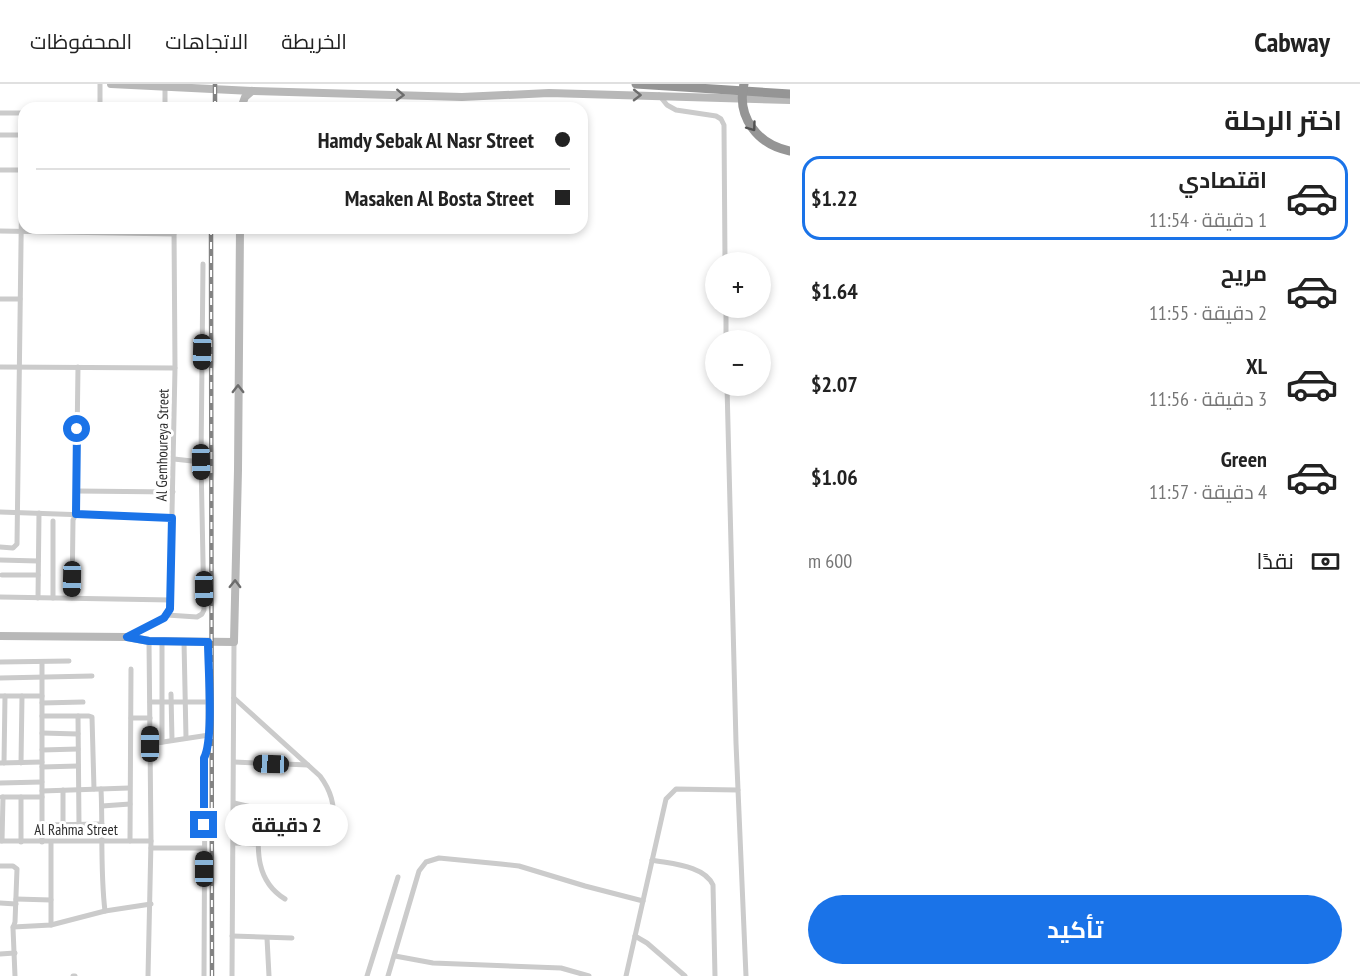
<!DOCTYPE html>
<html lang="ar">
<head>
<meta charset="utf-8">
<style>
  :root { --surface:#fff; --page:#f2f2f2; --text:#222; --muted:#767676; --line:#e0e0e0; --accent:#1a73e8 }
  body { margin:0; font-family:"PT Sans Narrow",Cairo,sans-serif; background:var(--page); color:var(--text); direction:rtl; height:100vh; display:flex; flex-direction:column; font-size:22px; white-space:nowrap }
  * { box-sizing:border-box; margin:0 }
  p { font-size:20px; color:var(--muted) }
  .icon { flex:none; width:33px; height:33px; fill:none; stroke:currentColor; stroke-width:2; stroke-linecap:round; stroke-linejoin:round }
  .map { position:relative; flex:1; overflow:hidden; direction:ltr }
  .panel { display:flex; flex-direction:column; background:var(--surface); width:570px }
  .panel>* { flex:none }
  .banner { position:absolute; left:18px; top:18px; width:570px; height:132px; border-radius:18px; box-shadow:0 3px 9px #0003; direction:rtl; display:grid; align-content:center; height:132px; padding:0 18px; background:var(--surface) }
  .fabs { position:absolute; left:705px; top:168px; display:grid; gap:12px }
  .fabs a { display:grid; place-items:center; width:66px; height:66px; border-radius:50%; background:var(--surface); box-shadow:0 3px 9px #0003; font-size:30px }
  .end { position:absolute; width:27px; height:27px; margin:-14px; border:8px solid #1a73e8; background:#fff; box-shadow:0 0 0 3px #fff }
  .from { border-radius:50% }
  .bubble { position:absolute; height:42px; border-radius:21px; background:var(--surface); box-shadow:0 3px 9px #0003; font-size:20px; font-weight:700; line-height:42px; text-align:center; direction:rtl }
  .car { position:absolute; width:18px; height:36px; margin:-18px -9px; border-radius:8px; box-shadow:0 0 4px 2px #0007; background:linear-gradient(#222 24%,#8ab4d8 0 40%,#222 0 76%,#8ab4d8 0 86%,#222 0) }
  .banner b { display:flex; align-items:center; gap:21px; height:57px; font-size:22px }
  .banner b+b { border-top:2px solid var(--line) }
  .banner i { width:15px; height:15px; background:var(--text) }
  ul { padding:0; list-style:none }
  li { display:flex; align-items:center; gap:18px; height:84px; margin:0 12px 9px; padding:0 6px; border:3px solid transparent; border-radius:18px }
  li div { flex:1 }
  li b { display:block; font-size:22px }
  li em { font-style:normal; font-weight:700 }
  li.active { border-color:var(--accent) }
  li>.icon { width:54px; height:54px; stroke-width:1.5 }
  h2 { padding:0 18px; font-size:27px; line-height:72px }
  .pay { display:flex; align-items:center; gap:15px; height:66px; padding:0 18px; font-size:22px }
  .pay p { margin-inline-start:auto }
  .cta { display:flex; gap:12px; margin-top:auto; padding:12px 18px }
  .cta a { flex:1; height:69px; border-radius:36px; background:var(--accent); color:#fff; font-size:24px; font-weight:700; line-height:69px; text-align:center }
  header { display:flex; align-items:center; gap:36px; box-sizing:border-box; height:84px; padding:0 30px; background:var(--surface); border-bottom:2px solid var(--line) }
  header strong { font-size:28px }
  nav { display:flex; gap:33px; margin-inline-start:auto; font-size:21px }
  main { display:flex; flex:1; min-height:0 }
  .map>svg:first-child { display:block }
</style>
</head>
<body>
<header>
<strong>Cabway</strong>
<nav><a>الخريطة</a><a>الاتجاهات</a><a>المحفوظات</a></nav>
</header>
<main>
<section class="panel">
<h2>اختر الرحلة</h2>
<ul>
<li class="active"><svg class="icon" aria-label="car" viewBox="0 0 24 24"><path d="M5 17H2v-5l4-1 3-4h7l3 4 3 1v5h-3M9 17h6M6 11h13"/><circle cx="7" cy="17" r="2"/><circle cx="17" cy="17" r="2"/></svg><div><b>اقتصادي</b><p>1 دقيقة · 11:54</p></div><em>$1.22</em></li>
<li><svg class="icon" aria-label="car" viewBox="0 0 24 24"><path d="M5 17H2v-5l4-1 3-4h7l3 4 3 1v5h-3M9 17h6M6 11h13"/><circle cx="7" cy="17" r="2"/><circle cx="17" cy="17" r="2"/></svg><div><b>مريح</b><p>2 دقيقة · 11:55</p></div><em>$1.64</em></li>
<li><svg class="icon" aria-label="car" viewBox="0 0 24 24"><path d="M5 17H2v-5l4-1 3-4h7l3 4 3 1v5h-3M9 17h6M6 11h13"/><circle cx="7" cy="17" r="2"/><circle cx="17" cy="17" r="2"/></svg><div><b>XL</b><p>3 دقيقة · 11:56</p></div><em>$2.07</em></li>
<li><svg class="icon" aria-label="car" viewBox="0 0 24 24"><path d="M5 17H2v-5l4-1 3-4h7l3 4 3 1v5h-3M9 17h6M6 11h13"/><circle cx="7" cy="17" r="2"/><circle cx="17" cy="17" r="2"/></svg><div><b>Green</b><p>4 دقيقة · 11:57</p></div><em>$1.06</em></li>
</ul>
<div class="pay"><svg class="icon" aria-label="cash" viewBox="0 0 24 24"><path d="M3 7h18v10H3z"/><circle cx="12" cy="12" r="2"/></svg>نقدًا<p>600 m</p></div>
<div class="cta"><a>تأكيد</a></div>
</section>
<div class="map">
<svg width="790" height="892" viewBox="0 0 790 892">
  <rect width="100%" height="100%" fill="#fff"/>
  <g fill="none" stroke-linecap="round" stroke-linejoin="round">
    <g stroke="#cbcbcb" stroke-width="5">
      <polyline points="100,0 100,24"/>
      <polyline points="165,2 165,24"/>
      <polyline points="659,11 667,21 676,26 716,32 721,35 724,41 725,178"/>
      <polyline points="0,29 24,29"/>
      <polyline points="0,51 24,51"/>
      <polyline points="0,86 24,86"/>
      <polyline points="0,147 174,150"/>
      <polyline points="0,215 20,215"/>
      <polyline points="726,224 726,256"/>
      <polyline points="0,283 175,284"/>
      <polyline points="727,302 736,659 746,892"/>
      <polyline points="174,375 201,378"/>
      <polyline points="77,407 173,408"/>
      <polyline points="0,428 172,434"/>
      <polyline points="0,463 13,464 17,460 22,86"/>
      <polyline points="0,476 38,477"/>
      <polyline points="2,491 38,491"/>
      <polyline points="0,513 171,516"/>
      <polyline points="38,514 39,429"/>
      <polyline points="53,514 53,437"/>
      <polyline points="72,514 73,436 76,430 78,283"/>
      <polyline points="167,531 197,533 202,530 204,526 201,378 203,180"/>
      <polyline points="128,552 164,534 170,525 175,284 174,144"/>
      <polyline points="162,557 162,658"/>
      <polyline points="184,557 186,654"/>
      <polyline points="0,578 69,577"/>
      <polyline points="0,594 92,592"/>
      <polyline points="171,610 172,656"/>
      <polyline points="0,612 42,612"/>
      <polyline points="150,618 209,618"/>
      <polyline points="42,619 83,618"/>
      <polyline points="42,632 89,632 92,633 94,705"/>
      <polyline points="78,632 79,741"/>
      <polyline points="131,634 150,634"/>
      <polyline points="42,649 78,650"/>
      <polyline points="150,660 209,651"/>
      <polyline points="42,666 78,665"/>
      <polyline points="234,678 308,681"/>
      <polyline points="0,679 42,678"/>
      <polyline points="4,679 5,612"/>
      <polyline points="21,679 22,612"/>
      <polyline points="42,683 78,682"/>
      <polyline points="0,699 42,698"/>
      <path d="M101,705C103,746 100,786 105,827"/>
      <polyline points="63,706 63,741"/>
      <polyline points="42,707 129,704"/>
      <polyline points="2,713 42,713"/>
      <polyline points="21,713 21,758"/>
      <path d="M234,719L327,740L330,738C338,724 329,704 320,692L234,614"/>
      <polyline points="102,722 130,720"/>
      <path d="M259,725C258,758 252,795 285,815"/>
      <polyline points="42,741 102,740"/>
      <polyline points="0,757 151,757"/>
      <polyline points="2,757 3,713"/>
      <polyline points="130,757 131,585"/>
      <polyline points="42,758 42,578"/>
      <polyline points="51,758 51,841"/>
      <polyline points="234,759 258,760"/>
      <polyline points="151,764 204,764"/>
      <path d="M652,776C671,780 704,781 713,801L715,892"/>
      <polyline points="0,782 13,782 17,785 15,838 13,844 15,892"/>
      <polyline points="16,815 51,816"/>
      <polyline points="0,819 16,820"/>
      <polyline points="13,843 51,841 105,827 151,820"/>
      <polyline points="232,852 292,854"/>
      <polyline points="635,852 647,859 685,892"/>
      <polyline points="267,854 269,892"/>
      <polyline points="0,870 15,869"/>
      <polyline points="395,872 433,879 561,884 589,892"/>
      <polyline points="73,892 75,892"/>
      <polyline points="148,892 151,757 149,557"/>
      <polyline points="204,892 205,674 208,668 208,558"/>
      <polyline points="232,892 234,558"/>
      <polyline points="367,892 398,793"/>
      <polyline points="388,892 419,787 426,778 439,774 501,780 519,782 585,802 643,817"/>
      <polyline points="626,892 666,715 676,705 738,706"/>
    </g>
    <g stroke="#b8b8b8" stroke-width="8">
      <polyline points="111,0 252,7 462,13 549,9 790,16"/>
      <polyline points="241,24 245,13 252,7"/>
      <polyline points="0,552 127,553 149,557 234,558 238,386 240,144"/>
    </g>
    <polyline stroke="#959595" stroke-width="9" points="636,0 790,10"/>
    <g stroke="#838383" stroke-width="4.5">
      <g id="rail">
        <polyline points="215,24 215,0"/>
        <polyline points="211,144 212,892"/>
      </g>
    </g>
    <use href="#rail" stroke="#fff" stroke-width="2" stroke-dasharray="7" stroke-linecap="butt"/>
    <path stroke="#959595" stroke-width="9" d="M744,0C736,33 758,61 790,67"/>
  </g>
  <defs><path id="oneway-chevron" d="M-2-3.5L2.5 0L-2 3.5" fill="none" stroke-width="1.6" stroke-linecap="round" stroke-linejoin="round" transform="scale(1.5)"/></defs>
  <g stroke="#6c6c6c">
    <use href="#oneway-chevron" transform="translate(400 11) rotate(2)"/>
    <use href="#oneway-chevron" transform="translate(637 11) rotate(1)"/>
    <use href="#oneway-chevron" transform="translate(238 305) rotate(-90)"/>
    <use href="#oneway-chevron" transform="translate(235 500) rotate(-89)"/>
  </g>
  <use stroke="#525252" href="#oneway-chevron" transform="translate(752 43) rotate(54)"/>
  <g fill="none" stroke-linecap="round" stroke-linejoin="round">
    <path stroke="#1a73e8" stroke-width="8" d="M77,345L76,430L172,434L170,525L164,534L127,553L149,557L208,558C208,582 214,656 204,674V741"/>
  </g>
  <g text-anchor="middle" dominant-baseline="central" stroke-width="6" stroke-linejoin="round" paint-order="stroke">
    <g font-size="15" fill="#2e2e2e" stroke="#fff">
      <text transform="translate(162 361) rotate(-89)">Al Gemhoureya Street</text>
      <text x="76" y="745">Al Rahma Street</text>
    </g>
  </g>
</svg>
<div class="fabs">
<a>+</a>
<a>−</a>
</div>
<i class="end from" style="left:77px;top:345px"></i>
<i class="end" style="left:204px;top:741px"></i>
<div class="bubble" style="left:225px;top:720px;width:123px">2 دقيقة</div>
<i class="car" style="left:202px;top:268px;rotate:181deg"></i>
<i class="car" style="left:201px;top:378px;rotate:179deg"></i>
<i class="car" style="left:72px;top:495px;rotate:181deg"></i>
<i class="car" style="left:204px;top:505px;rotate:179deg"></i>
<i class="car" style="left:150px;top:660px;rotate:0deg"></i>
<i class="car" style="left:271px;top:680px;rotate:272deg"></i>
<i class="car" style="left:204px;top:785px;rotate:0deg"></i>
<div class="banner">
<b><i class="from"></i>Hamdy Sebak Al Nasr Street</b>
<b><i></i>Masaken Al Bosta Street</b>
</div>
</div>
</main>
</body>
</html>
